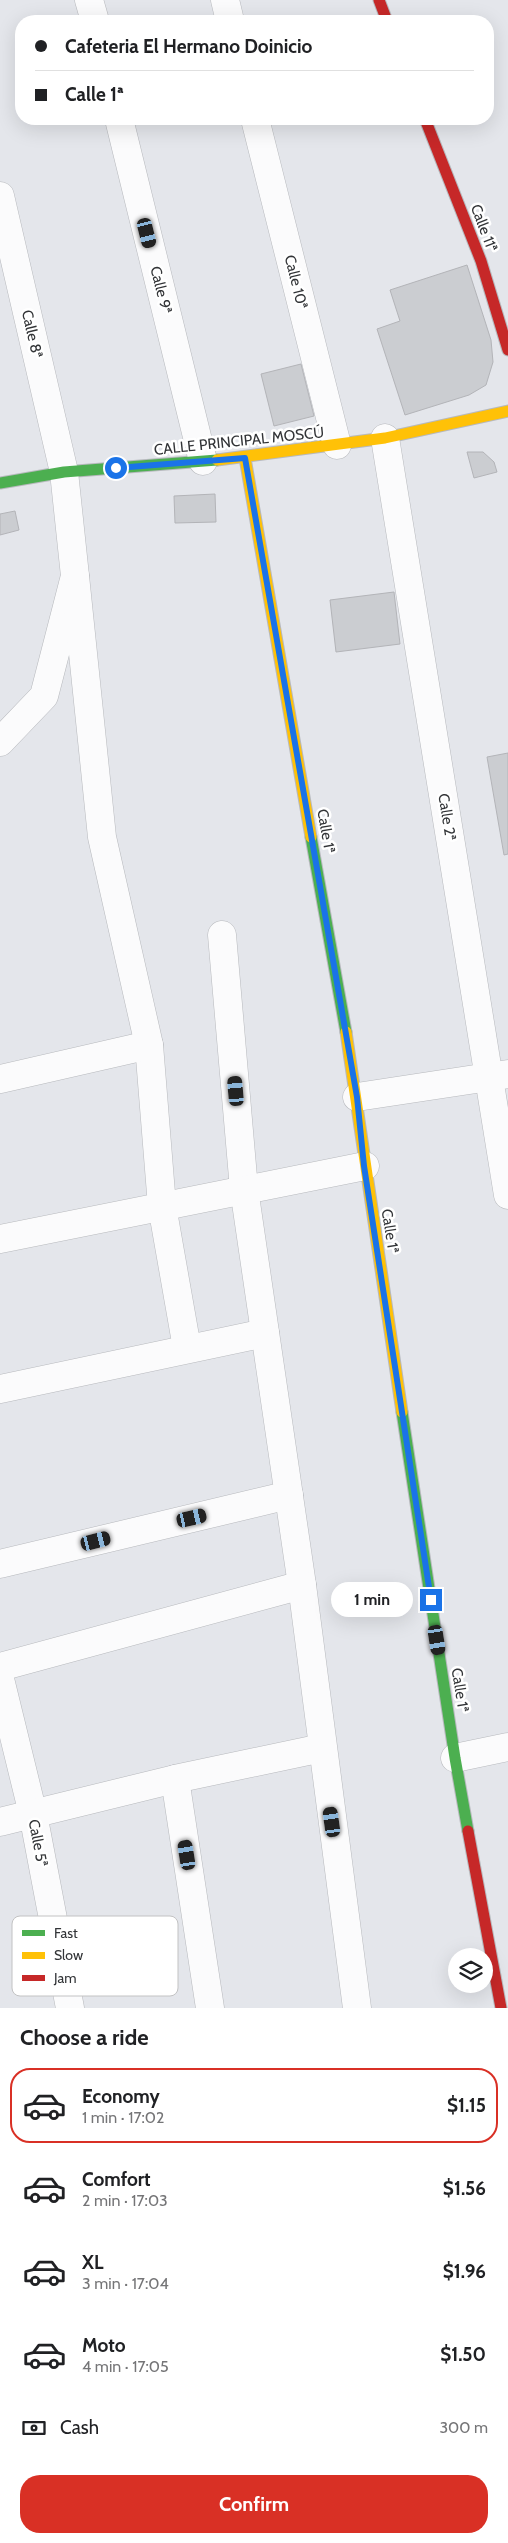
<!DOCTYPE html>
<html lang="en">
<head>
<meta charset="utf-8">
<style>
  :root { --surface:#fff; --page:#f6f6f6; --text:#202124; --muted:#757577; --line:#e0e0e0; --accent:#d93025 }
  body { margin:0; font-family:Cabin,sans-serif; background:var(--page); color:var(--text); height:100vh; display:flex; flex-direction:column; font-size:19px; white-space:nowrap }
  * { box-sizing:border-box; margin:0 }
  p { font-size:16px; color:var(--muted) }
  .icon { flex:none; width:28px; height:28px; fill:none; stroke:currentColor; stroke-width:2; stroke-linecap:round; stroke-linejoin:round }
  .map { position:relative; height:2008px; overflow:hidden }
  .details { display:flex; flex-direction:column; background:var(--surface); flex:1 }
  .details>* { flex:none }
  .top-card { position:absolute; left:15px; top:15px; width:479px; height:110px; border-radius:20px; box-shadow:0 5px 20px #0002; display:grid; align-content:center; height:110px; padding:0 20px; background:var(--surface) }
  .controls { position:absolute; left:448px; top:1948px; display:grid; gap:10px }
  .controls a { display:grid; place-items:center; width:45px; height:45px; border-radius:50%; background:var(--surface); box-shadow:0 5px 20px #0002; font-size:25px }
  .end { position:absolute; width:22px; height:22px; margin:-11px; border:6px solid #1a73e8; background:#fff; box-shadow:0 0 0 2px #fff }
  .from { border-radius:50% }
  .bubble { position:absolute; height:35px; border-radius:18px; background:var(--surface); box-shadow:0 5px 20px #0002; font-size:16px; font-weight:700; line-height:35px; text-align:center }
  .car { position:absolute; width:15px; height:30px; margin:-15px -8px; border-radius:6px; box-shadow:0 0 4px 1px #0007; background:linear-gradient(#222 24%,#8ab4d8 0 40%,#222 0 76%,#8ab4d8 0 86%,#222 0) }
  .top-card b { display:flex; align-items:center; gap:18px; height:48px; font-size:19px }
  .top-card b+b { border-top:1px solid var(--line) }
  .top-card i { width:12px; height:12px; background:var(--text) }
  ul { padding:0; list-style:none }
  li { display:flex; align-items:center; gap:15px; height:75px; margin:0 10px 8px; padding:0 10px; border:2px solid transparent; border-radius:20px }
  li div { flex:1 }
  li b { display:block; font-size:19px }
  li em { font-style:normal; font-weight:700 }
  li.selected { border-color:var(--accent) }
  li>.icon { width:45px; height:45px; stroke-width:1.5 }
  h2 { padding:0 20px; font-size:22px; line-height:60px }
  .pay { display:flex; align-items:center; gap:12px; height:55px; padding:0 20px; font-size:19px }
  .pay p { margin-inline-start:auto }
  .action { display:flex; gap:10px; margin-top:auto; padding:10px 20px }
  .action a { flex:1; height:58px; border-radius:20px; background:var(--accent); color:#fff; font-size:20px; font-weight:700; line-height:58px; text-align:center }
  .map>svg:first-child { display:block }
</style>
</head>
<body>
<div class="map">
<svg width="508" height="2008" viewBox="0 0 508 2008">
  <rect width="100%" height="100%" fill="#e4e6eb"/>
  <g fill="#cbcdd1" stroke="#b3b4b8">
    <polygon points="467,265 491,340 493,362 486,385 469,395 405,415 377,329 400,321 390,290"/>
    <polygon points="301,364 314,416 274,426 261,374"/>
    <polygon points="467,452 483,452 494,462 497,472 474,478"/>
    <polygon points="215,494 216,522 175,523 174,496"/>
    <polygon points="15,511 19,530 0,535 0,514"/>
    <polygon points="394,592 400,644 336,652 330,600"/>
    <polygon points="508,753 508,854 504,855 487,757"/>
  </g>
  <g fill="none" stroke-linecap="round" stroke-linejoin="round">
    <g stroke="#b7b9bd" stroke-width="29">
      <g id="street">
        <polyline points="89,0 95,21"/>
        <polyline points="225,0 230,21"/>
        <polyline points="119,119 203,461"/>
        <polyline points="255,119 337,445"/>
        <polyline points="0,196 64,472 75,576 44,696 0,742"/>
        <polyline points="385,438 508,1195"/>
        <polyline points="75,576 102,837 149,1045 162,1206 187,1348"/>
        <polyline points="222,935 244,1189 302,1585 357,2008"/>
        <polyline points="0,1079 149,1045"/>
        <polyline points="357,1097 508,1074"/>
        <polyline points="0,1239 365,1166"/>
        <polyline points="0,1389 265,1333"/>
        <polyline points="0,1564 289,1495"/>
        <polyline points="0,1667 302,1585"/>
        <polyline points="0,1679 33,1814 70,2008"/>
        <polyline points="455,1758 508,1747"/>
        <polyline points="175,1779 210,2008"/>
        <polyline points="0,1822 175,1779 322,1748"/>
      </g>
    </g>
    <g stroke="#b7b9bd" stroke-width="13">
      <g id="fast">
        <polyline points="0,483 64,472 217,460"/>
        <polyline points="311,837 346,1032"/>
        <polyline points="402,1412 455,1758 468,1831"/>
      </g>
    </g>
    <g stroke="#b7b9bd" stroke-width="13">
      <g id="slow">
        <polyline points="245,458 311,837"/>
        <polyline points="217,460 385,438 508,411"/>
        <polyline points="346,1032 402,1412"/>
      </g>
    </g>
    <g stroke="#b7b9bd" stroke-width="13">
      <g id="jam">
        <polyline points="379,0 387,21"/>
        <polyline points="425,119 481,261 508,350"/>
        <polyline points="468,1831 501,2008"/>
      </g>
    </g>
    <use href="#street" stroke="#fbfbfc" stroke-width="28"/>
    <use href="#fast" stroke="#4caf50" stroke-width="11"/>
    <use href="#slow" stroke="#ffc107" stroke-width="11"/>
    <use href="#jam" stroke="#c62828" stroke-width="11"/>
  </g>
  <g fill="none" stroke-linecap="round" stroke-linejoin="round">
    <polyline stroke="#1a73e8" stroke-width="6" points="116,468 245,458 357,1097 364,1166 431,1600"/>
  </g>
  <g text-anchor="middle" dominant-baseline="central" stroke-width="5" stroke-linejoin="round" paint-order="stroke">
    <g font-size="15" fill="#323437" stroke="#fff">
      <text transform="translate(484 228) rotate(69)">Calle 11ª</text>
      <text transform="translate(296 282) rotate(76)">Calle 10ª</text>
      <text transform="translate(161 290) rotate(76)">Calle 9ª</text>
      <text transform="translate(32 334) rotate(77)">Calle 8ª</text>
      <text transform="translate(239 441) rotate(-6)">CALLE PRINCIPAL MOSCÚ</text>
      <text transform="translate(447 817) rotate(81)">Calle 2ª</text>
      <text transform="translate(326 831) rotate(80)">Calle 1ª</text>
      <text transform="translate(390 1231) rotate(81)">Calle 1ª</text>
      <text transform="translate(460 1690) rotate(81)">Calle 1ª</text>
      <text transform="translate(38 1843) rotate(79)">Calle 5ª</text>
    </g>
  </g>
  <rect x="12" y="1916" width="166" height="80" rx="8" fill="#fff" stroke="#c2c2c3" stroke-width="1"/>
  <rect x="22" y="1930" width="23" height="6" fill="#4caf50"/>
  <rect x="22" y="1952" width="23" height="7" fill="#ffc107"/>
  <rect x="22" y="1975" width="23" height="6" fill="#c62828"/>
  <g font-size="14" fill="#323437">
    <text x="54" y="1938">Fast</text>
    <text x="54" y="1960">Slow</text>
    <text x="54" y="1983">Jam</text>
  </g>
</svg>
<div class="controls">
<a><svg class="icon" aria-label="layers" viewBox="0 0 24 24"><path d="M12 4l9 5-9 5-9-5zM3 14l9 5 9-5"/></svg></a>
</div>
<i class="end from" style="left:116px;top:468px"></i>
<i class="end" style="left:431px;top:1600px"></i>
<div class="bubble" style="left:331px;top:1582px;width:82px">1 min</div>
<i class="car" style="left:147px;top:233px;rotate:166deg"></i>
<i class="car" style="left:236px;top:1091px;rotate:355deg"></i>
<i class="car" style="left:192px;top:1518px;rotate:77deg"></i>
<i class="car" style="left:96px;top:1541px;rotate:76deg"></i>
<i class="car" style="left:437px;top:1640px;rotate:171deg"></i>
<i class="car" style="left:332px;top:1822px;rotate:352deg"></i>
<i class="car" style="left:187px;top:1855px;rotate:351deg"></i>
<div class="top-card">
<b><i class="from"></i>Cafeteria El Hermano Doinicio</b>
<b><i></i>Calle 1ª</b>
</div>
</div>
<section class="details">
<h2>Choose a ride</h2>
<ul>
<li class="selected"><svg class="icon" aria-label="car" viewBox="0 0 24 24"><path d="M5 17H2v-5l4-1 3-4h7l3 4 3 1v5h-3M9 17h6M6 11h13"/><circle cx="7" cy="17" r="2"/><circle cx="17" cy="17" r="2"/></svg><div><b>Economy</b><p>1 min · 17:02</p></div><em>$1.15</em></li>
<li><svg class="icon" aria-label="car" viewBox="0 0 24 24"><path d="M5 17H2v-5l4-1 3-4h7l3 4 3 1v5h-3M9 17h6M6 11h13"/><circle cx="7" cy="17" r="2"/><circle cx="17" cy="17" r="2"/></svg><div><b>Comfort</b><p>2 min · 17:03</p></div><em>$1.56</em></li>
<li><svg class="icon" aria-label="car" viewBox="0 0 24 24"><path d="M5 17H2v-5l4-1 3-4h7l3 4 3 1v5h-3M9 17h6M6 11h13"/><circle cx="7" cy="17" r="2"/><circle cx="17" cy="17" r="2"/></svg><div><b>XL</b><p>3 min · 17:04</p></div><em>$1.96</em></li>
<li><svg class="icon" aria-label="car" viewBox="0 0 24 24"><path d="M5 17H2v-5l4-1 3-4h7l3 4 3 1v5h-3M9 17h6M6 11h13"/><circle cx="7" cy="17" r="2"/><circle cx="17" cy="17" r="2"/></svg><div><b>Moto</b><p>4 min · 17:05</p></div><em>$1.50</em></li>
</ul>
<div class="pay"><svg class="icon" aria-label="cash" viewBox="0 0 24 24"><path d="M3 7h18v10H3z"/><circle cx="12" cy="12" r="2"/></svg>Cash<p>300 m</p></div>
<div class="action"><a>Confirm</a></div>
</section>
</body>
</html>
